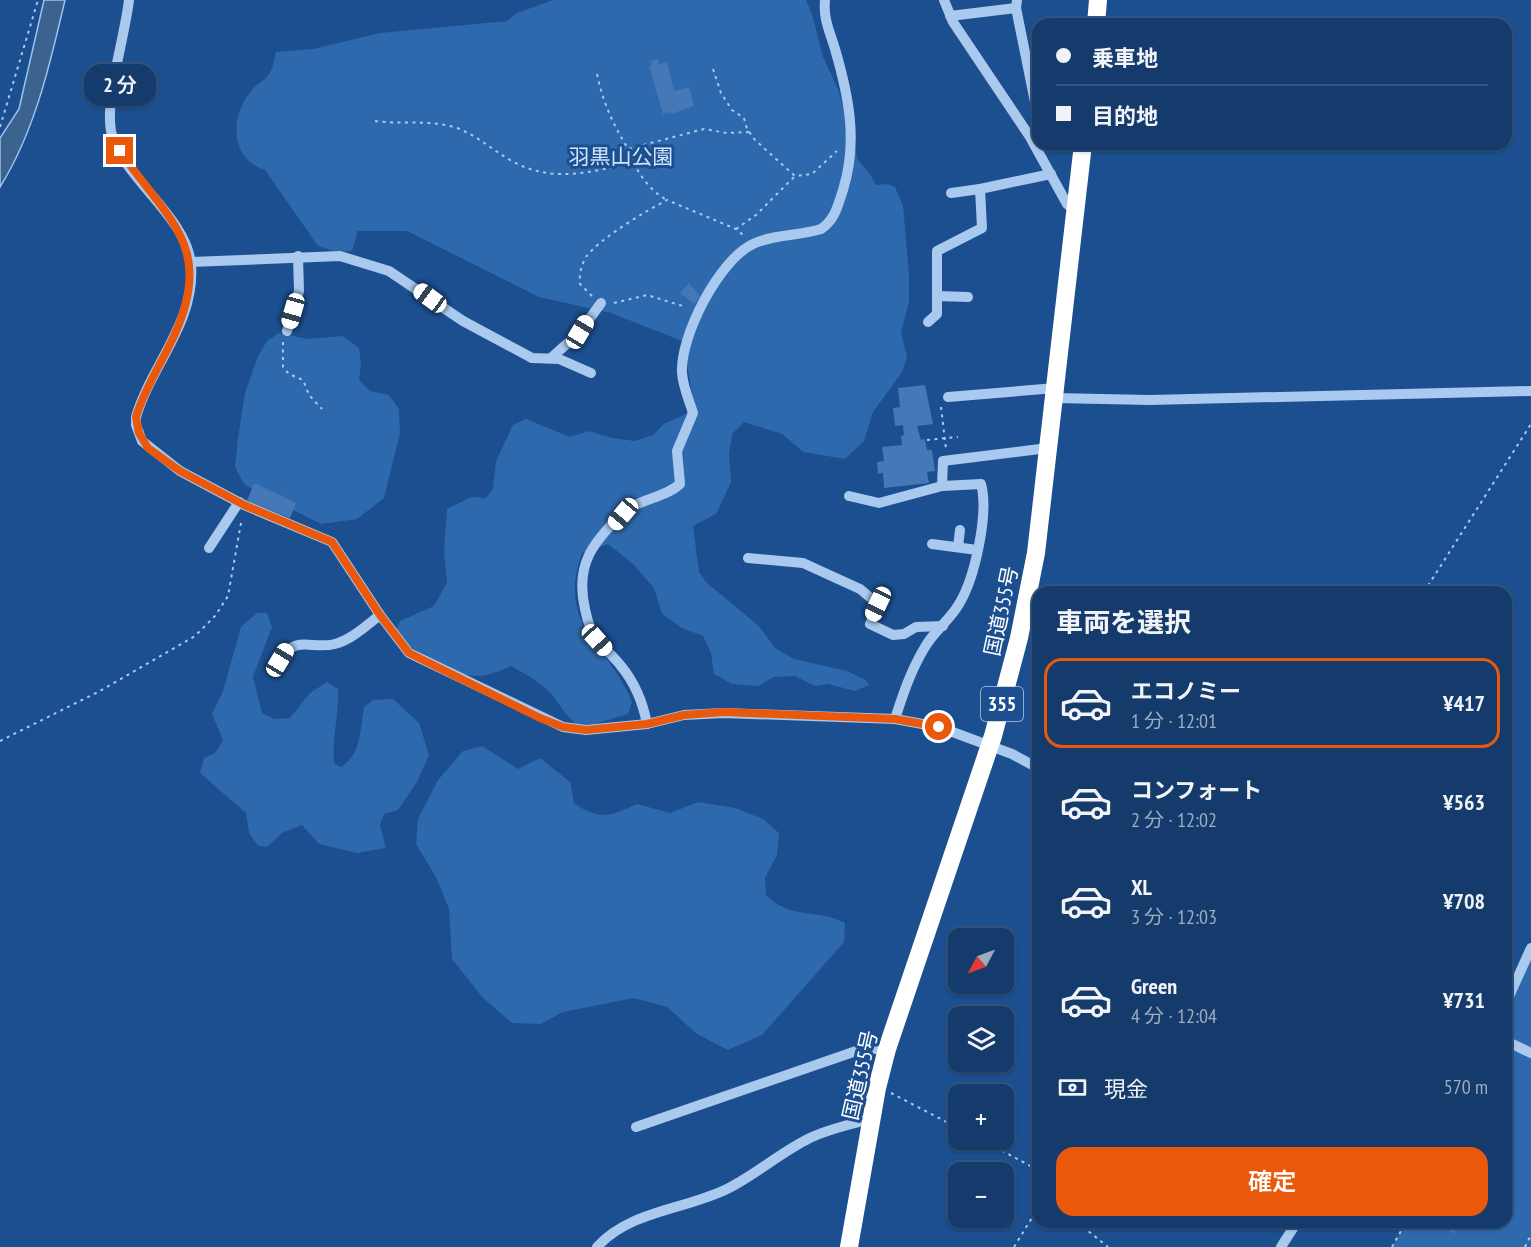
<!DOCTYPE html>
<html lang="ja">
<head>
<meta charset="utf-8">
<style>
  :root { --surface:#143b6b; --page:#214673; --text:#f1f3f6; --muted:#9dadc1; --line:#33557e; --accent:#ea580c }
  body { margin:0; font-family:"PT Sans Narrow","Noto Sans JP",sans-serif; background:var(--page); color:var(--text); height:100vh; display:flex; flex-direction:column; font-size:22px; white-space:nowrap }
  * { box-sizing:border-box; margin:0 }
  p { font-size:20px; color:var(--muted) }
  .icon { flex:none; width:33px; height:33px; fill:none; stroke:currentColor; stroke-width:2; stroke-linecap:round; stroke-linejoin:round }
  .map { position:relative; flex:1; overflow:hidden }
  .drawer { position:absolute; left:1032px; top:586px; width:480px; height:642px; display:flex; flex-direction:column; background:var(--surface); border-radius:18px; box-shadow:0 2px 4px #0004,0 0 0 2px var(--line) }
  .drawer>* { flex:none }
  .hud { position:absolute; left:1032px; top:18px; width:480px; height:132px; border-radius:18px; box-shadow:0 2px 4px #0004,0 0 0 2px var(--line); display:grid; align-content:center; height:132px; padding:0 24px; background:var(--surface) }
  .needle { width:39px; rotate:229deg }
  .buttons { position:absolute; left:948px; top:928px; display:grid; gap:12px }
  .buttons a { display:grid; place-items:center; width:66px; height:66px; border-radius:12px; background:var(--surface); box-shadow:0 2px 4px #0004,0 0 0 2px var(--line); font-size:30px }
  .end { position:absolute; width:27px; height:27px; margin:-14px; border:8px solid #ea580c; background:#fff; box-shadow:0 0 0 3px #fff }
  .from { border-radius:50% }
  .bubble { position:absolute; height:42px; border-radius:18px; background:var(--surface); box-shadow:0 2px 4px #0004,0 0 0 2px var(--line); font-size:20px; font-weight:600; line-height:42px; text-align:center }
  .car { position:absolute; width:18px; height:36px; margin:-18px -9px; border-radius:8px; box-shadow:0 0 4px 2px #0007; background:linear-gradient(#fff 24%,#345 0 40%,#fff 0 76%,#345 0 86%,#fff 0) }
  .hud b { display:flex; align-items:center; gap:21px; height:57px; font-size:22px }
  .hud b+b { border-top:2px solid var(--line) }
  .hud i { width:15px; height:15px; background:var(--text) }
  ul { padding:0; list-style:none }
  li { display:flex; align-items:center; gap:18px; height:90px; margin:0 12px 9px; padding:0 12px; border:3px solid transparent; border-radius:18px }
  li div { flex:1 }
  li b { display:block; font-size:22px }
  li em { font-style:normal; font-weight:600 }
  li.selected { border-color:var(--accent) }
  li>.icon { width:54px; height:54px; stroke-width:1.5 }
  h2 { padding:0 24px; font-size:27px; line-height:72px }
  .pay { display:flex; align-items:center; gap:15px; height:66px; padding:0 24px; font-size:22px }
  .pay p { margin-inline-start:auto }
  .cta { display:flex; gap:12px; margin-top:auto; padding:12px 24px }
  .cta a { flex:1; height:69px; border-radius:18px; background:var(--accent); color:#fff; font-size:24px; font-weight:600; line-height:69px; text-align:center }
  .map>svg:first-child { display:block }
</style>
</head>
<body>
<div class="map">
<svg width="1531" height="1247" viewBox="0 0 1531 1247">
  <rect width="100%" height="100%" fill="#1b4f8f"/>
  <g fill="#2e69ad">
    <path d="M553,0H806L812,14L823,57L838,89L858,160L870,174L876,185L887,184L895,187L903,206L909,274V302L901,332L907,357L902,372L873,412L864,441L845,459L803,452L782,434L744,422L732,434L729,454L731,482L716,514L693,526L699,572L706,582L759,626L775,648L794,659L847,671L866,680L869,685L855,691L828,684L815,686L795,676L774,677L758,686L732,684L714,674L711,653L703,636L682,628L662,614L654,588L632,563L608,544L582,553C556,627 608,643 632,702L628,714L595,724L577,725C565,716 561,705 552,695C541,682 525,674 511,666C499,671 489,676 476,676C451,675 409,651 396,632L400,621L434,606L447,583L444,552L447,509L471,497L486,498L493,488L496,461L513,425L526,419L570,437L589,431L612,438L635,441L653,435L664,424L686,414L693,401L686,356L693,339L689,329L682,341L611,313L539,297L407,231H358L352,251L338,252L318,246L265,170C230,159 229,116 252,90C256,84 265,81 269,74C273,69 274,59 276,52L313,49L380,33L507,21L517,13Z"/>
    <polygon points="279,333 307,339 343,336 359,348 361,365 359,380 370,391 389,395 399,409 400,433 384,498 357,519 321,524 257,492 244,484 235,467 238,438 245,393 258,356 267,341"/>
    <path d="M257,613H267L272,627L253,677L262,713L274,719L290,718L310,693L327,682L338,689C339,714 332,738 334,763L341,767C362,754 360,728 364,707L373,700L393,699L419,723L429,755L417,782L398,810L384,814L380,825L386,848L357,853L319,844L302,825L282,833L267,847L258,846L249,833L246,813L200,773L204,758L215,753L223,740L212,714L223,691L241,627Z"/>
    <path d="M482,746L518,769L540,758L570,782L574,803C600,821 611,816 637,804L670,813L698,802L735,808L763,819L779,833L777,855L765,878L766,895C790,920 817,908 845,923L844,942L762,1035L728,1050L697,1034L667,1007L634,998L563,1012L540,1024L512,1023L483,998L452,959L449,909L437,879L416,844L418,819L438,780L463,751Z"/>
    <polygon points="1531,946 1531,1247 1392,1247 1406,1223 1506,1222 1506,1002"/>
  </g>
  <path fill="#3c6290" stroke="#9cc4f0" stroke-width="1.5" d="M44,0H65C50,64 35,131 0,187V138L19,109Z"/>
  <g fill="#4478b7">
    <polygon points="658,59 659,64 667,62 674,91 689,87 694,106 671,114 671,112 663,114 649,66 652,65 651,61"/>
    <polygon points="689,283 700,297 694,304 680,293"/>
    <polygon points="925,385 933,424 917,426 921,440 925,439 927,450 932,450 935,471 927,472 929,483 884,488 883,473 878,474 877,462 884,461 882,447 902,445 901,436 904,435 903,425 895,426 893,408 900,407 898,388"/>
    <polygon points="254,483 296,503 290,518 247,501"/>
    <polygon points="1440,1222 1451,1222 1458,1227 1454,1234 1439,1224"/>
  </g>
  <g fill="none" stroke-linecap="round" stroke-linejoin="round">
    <g stroke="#a9c9ee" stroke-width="2" stroke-dasharray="3 4.5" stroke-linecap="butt">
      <polyline points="713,69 721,93 732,110 744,118 747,129 755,140 795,176 812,174 837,151"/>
      <path d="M597,74C603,103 613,124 628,149L704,129L727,133L749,132"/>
      <path d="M375,121C403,125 429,119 457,128C478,136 492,150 512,161C551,183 591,173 632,162"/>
      <polyline points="0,127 38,0"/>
      <path d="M628,149C634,168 649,191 667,200"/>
      <polyline points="736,229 756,215 795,176"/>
      <path d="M592,296L580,284C579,274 581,266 586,257C600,238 646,211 667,200L736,229L744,236"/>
      <polyline points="614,303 647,295 686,307"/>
      <polyline points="283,342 283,367 289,374 303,380 309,395 322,409"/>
      <polyline points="941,407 946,449"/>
      <polyline points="927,440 958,437"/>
      <polyline points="1424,592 1531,424"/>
      <polyline points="0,741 98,692 195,636 215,616 228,596 241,523"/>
      <polyline points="1506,1020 1509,1015"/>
      <polyline points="891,1093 958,1128"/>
      <polyline points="982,1140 1038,1170"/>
      <polyline points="1077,1222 1108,1247"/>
      <polyline points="1014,1247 1038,1208"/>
      <polyline points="1392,1247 1406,1222"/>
      <polyline points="1525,1247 1531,1235"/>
    </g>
    <g stroke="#a9c9ee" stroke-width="10">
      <path d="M129,0C125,36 105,99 111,131C121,177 186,215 191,264C196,322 151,365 136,417V425L142,441L180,471L244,505L332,542L380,615L409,653L563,727L586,730L647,724L684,715L724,713L895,719L939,727L1012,754L1038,768"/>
      <polyline points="944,0 953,22 1030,137 1067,204 1075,210"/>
      <polyline points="1017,0 1016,8 1038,117"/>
      <polyline points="950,16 1016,8"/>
      <polyline points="951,193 980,189"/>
      <polyline points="191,262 340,256 389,271 463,321 532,358 559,359 591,373"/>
      <polyline points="937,296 968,297"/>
      <polyline points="928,322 937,314 937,251 982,228 980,189 1051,174"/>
      <polyline points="287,331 299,291 298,256"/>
      <polyline points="551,358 580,332 601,303"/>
      <polyline points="948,397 1056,388"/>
      <polyline points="1054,398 1150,400 1531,391"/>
      <polyline points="849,496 879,503 942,486"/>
      <polyline points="932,544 977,550"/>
      <polyline points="958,547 960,530"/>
      <polyline points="209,548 239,502"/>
      <polyline points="748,558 803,563 860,589 878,604 870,624 893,635 904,634 916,627 943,626"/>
      <path d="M280,660C296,634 311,650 335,644C351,640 367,625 380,615"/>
      <path d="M895,719C903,694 911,670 925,647C934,631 950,620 959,604C975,578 989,513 981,484L942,486L943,461L1048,448"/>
      <path d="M647,724C643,703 635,683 621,666C613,655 601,647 594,635C589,628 587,618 585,609C575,565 592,543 623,513C638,499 665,498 680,484L677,451L693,413C689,400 683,387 682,373C680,336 719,260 753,244C774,234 799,236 821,229C835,220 838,205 843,190C858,142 849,97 835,49C830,32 823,19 825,0"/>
      <polyline points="1506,1003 1531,948"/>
      <polyline points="1506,1041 1531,1053"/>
      <polyline points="636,1127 862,1049 887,1049"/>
      <path d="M597,1247C630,1210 686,1210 729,1188C756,1174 779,1154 806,1140C826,1129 851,1125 872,1118"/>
      <polyline points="1281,1247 1297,1222"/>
    </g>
    <g stroke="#fff" stroke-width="18">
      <polyline points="1096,24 1098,0"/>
      <polyline points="849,1247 877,1088 887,1049 993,736 1019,638 1036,553 1083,144"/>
    </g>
  </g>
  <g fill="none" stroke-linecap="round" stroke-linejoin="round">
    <path stroke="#ea580c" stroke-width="8" d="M120,151C168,221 216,247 173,338C161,364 144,390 136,417L139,433L148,448L180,471L244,505L332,542L380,615L409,653L540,718L563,727L586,730L647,724L684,715L724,712L895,719L939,727"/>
  </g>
  <g text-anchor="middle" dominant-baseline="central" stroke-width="6" stroke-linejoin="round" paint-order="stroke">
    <rect fill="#1b4f8f" stroke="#bbcadd" stroke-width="1.5" x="981" y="687" width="42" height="34" rx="4.5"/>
    <g font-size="20" font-weight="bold" fill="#fff">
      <text x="1002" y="704">355</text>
    </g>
    <g font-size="21" fill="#cfe3fa" stroke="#1b4f8f">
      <text x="621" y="156">羽黒山公園</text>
    </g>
    <g font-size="21" fill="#fff" stroke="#1b4f8f">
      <text transform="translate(1001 611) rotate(-78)">国道355号</text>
      <text transform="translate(860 1075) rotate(-77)">国道355号</text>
    </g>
  </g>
</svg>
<div class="buttons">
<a><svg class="needle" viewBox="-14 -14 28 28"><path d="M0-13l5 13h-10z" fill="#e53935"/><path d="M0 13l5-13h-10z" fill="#9dadc1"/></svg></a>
<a><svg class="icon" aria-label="layers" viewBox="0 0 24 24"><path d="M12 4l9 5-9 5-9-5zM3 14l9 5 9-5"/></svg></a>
<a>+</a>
<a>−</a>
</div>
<i class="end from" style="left:939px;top:727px"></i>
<i class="end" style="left:120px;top:151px"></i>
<div class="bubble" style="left:84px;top:64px;width:72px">2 分</div>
<i class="car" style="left:430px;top:298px;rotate:306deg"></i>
<i class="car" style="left:293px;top:311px;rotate:196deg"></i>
<i class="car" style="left:580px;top:332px;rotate:31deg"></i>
<i class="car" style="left:623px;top:514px;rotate:220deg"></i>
<i class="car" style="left:878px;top:604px;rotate:205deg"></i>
<i class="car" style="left:597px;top:640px;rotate:138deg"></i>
<i class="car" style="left:280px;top:660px;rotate:31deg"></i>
<div class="hud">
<b><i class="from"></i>乗車地</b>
<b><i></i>目的地</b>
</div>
<section class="drawer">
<h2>車両を選択</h2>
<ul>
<li class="selected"><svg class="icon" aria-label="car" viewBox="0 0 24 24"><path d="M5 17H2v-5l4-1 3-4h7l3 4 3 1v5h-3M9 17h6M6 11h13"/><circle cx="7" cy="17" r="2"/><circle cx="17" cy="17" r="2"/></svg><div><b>エコノミー</b><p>1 分 · 12:01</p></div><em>¥417</em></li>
<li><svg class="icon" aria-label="car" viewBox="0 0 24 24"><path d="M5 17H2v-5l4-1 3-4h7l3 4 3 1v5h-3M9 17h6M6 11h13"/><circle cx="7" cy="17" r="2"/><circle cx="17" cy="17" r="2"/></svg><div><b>コンフォート</b><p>2 分 · 12:02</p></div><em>¥563</em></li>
<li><svg class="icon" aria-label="car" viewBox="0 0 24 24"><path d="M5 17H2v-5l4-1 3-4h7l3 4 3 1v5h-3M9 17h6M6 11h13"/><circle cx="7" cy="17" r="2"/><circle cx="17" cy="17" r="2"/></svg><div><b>XL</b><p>3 分 · 12:03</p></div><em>¥708</em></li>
<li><svg class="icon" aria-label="car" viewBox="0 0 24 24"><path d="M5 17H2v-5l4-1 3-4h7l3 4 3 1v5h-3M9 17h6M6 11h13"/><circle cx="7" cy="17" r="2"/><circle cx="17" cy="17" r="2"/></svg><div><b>Green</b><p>4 分 · 12:04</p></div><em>¥731</em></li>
</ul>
<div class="pay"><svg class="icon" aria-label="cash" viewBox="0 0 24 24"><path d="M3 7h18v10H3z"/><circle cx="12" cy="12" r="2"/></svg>現金<p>570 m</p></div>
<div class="cta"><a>確定</a></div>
</section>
</div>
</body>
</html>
